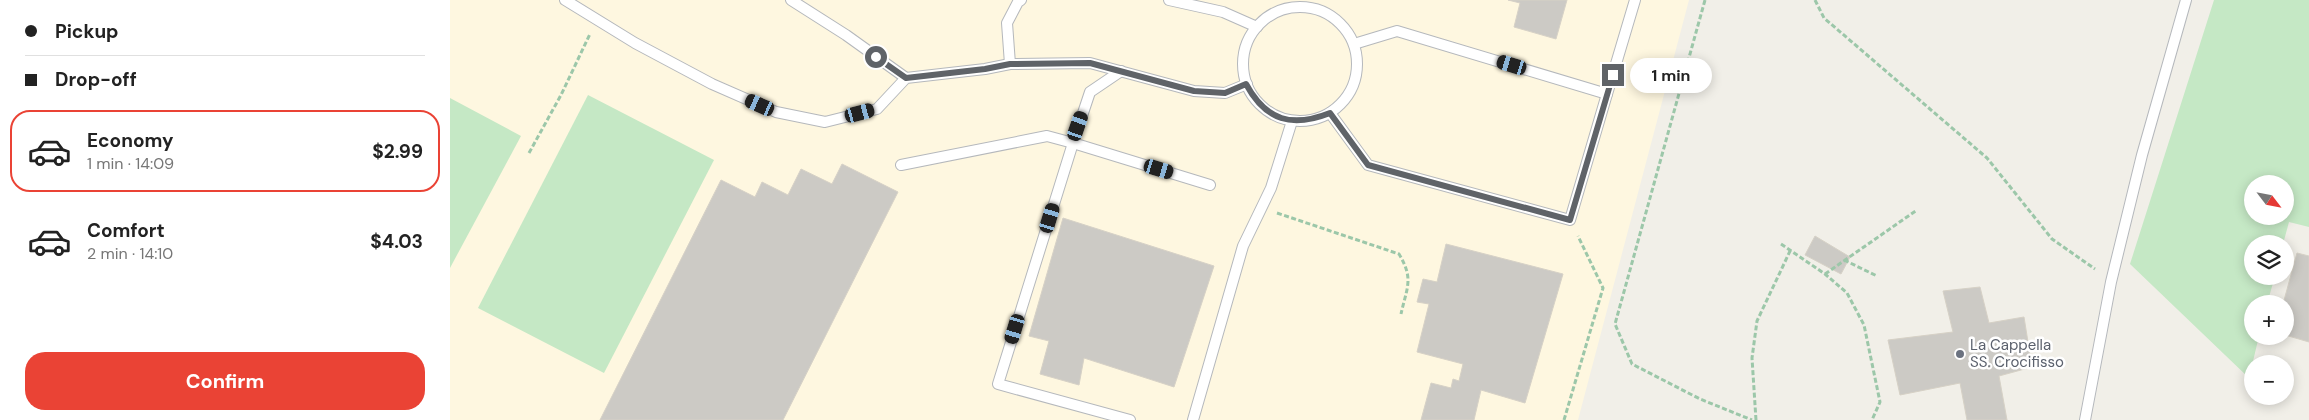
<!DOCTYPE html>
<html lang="en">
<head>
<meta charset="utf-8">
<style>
  :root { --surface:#fff; --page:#f6f6f6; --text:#222; --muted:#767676; --line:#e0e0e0; --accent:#ea4335 }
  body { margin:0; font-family:"DM Sans",sans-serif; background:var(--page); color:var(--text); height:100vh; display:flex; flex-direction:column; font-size:19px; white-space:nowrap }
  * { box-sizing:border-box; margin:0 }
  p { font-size:16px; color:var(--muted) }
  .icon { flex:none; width:28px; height:28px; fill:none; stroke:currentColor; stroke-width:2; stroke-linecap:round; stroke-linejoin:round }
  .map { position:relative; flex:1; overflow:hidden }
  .panel { display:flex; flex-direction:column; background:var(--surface); width:450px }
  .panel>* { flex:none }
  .guide { display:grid; align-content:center; height:110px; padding:0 25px; background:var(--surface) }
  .needle { width:32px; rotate:122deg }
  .tools { position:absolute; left:1794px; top:175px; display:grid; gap:10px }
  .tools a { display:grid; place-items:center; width:50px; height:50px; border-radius:50%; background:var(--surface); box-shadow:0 2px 12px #0003; font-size:25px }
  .end { position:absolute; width:22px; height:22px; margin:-11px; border:6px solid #5f6368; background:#fff; box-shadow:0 0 0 2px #fff }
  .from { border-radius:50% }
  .bubble { position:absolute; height:35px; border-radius:18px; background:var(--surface); box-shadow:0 2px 12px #0003; font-size:16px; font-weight:700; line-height:35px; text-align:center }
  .car { position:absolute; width:15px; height:30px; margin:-15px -8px; border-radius:6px; box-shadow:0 0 4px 1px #0007; background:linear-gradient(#222 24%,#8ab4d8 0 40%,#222 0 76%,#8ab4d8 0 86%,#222 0) }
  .guide b { display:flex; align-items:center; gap:18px; height:48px; font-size:19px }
  .guide b+b { border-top:1px solid var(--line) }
  .guide i { width:12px; height:12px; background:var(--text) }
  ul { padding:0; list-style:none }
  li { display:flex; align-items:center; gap:15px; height:82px; margin:0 10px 8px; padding:0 15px; border:2px solid transparent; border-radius:20px }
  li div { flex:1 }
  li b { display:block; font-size:19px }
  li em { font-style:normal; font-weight:700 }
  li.on { border-color:var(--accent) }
  li>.icon { width:45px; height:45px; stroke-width:1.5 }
  .action { display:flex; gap:10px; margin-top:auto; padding:10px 25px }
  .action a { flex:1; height:58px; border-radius:20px; background:var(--accent); color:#fff; font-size:20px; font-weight:700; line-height:58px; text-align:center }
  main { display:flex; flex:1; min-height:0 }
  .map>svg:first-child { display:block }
</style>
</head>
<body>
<main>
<section class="panel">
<div class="guide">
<b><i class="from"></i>Pickup</b>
<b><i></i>Drop-off</b>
</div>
<ul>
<li class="on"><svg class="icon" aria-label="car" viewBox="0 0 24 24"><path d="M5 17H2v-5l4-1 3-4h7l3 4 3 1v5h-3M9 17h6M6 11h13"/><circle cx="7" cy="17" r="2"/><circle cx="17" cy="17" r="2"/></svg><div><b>Economy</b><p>1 min · 14:09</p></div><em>$2.99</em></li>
<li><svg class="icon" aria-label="car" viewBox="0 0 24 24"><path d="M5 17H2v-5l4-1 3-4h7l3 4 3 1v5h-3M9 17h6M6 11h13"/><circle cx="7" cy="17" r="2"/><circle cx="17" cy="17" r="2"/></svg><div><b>Comfort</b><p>2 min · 14:10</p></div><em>$4.03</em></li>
</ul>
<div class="action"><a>Confirm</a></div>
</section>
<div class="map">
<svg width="1859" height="420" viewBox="0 0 1859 420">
  <rect width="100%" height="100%" fill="#f1efe8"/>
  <polygon fill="#fef7e0" points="0,0 1239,0 1128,420 0,420"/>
  <g fill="#c5e8c5" fill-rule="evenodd">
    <path d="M1764,0H1859V227L1839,222L1833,244H1802V276H1825L1817,304H1802V336H1809L1799,378L1680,264ZM1802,184H1835V216H1802Z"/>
    <polygon points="138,95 264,160 154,373 28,308"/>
    <polygon points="0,98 71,136 0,268"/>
  </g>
  <g fill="#cccac5" stroke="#d6d1c6">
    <polygon points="1058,0 1117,0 1106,39 1064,27 1070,3"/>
    <polygon points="392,164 448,192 333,420 150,420 271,180 305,197 312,182 338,195 351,169 382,184"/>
    <polygon points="613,218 764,266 724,387 634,358 629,385 590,374 599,341 579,336"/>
    <polygon points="1365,236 1400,257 1391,274 1355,255"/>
    <polygon points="996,244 1113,274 1075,403 1031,390 1024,420 971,420 981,383 1001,388 1003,379 1009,381 1013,364 967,352 979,304 967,302 973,279 987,282"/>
    <polygon points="1847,253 1859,256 1859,342 1835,335 1833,304"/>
    <polygon points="1530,287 1539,323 1574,317 1582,367 1549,376 1557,420 1517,420 1510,383 1450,395 1438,340 1503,332 1493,291"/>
  </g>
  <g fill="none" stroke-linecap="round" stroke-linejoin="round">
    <g stroke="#b5b8bc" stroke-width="12">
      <g id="service">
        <polyline points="115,0 185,43 262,84 326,112 375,122 427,109 456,78 535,69 560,64 640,63 744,91 775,93 797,84"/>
        <polyline points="341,0 396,35 456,78"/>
        <polyline points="719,0 773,12 807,27"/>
        <circle cx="850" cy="64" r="57"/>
        <polyline points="904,44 947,31 1157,94 1185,0"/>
        <polyline points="560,64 557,23 568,2 571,0"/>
        <polyline points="880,113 918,165 1120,220 1157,94"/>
        <polyline points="451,165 597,136 623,143 640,92 671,71"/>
        <polyline points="680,420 548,384 623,143 760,185"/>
        <polyline points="743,420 793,246 821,188 842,121"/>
        <polyline points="1635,420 1661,282 1692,155 1736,0"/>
      </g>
    </g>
    <g stroke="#9cc7a9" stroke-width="3" stroke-dasharray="5 2.5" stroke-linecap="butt">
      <polyline points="1255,0 1165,324 1182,364 1250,399 1302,420"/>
      <polyline points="1365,0 1374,18 1537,158 1602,239 1645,269"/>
      <polyline points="79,153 111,95 140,34"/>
      <path d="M827,213L949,254C964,279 957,287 951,314"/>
      <polyline points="1331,244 1375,274 1397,293 1414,325 1430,402 1422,420"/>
      <polyline points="1394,260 1427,276"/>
      <polyline points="1375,274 1467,210"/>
      <polyline points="1114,420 1153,288 1128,236"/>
      <polyline points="1306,420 1302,358 1307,321 1341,249"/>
    </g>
    <use href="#service" stroke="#fff" stroke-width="10"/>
  </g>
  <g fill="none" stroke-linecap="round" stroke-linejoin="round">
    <path stroke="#5f6368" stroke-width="6" d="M426,57L456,78L535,69L560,64L640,63L744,91L775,93L796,84C816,121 842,128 880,113L918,165L1120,220L1163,75"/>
  </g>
  <circle fill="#6b7280" stroke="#fff" stroke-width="2" cx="1510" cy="354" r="5"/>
  <g text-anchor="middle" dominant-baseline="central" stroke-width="5" stroke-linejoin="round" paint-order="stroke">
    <g font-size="15" fill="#5b616d" stroke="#fff" text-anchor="start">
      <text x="1520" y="345">La Cappella<tspan x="1520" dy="17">SS. Crocifisso</tspan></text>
    </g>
  </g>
</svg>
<div class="tools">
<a><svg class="needle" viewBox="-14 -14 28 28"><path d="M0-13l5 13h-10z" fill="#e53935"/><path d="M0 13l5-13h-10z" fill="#767676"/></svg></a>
<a><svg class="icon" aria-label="layers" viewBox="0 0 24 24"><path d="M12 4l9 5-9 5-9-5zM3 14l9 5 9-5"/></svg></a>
<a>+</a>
<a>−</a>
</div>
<i class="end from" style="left:426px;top:57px"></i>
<i class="end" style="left:1163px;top:75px"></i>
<div class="bubble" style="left:1180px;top:58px;width:82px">1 min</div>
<i class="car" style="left:1062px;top:65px;rotate:287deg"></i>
<i class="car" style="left:310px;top:105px;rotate:294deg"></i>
<i class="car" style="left:410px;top:113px;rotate:75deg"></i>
<i class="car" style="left:628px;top:126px;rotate:19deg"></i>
<i class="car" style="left:709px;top:169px;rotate:107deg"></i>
<i class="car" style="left:600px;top:218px;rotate:17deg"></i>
<i class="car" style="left:565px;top:329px;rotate:197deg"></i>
</div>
</main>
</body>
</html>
